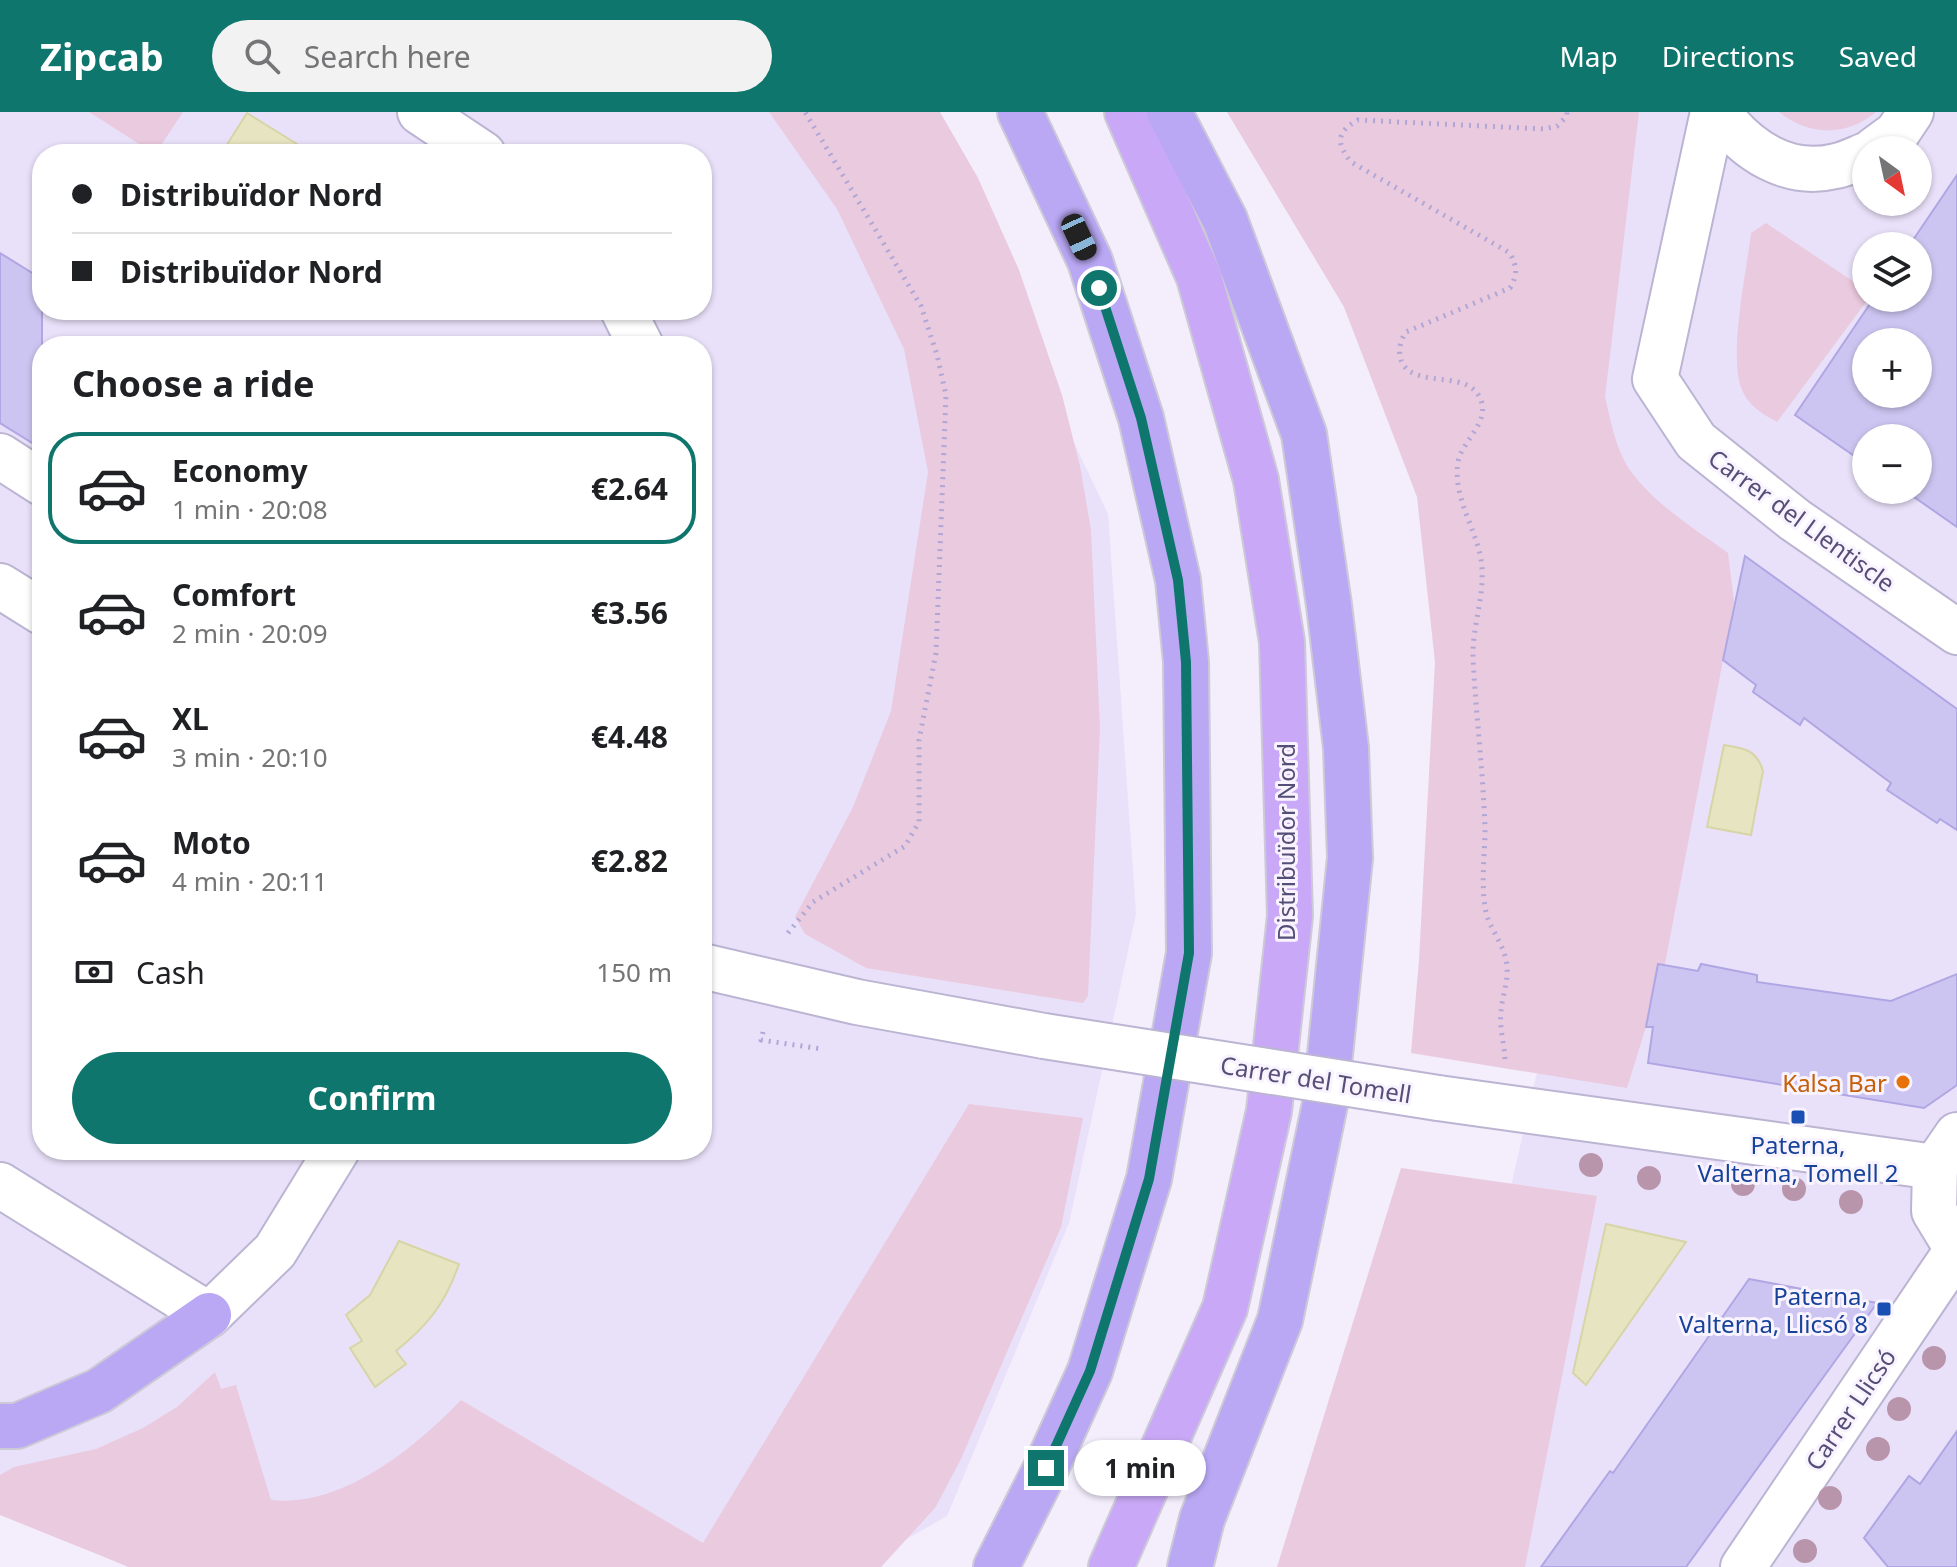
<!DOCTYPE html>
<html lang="en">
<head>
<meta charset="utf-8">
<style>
  :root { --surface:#fff; --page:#f2f2f2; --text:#202124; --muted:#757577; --line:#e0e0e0; --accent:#0f766e }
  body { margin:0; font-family:"Noto Sans",sans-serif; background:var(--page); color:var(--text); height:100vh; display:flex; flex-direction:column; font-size:30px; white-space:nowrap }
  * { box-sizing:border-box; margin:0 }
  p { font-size:26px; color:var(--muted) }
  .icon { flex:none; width:44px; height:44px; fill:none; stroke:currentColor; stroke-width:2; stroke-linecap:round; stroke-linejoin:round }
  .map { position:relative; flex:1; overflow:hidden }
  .panel { position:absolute; left:32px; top:224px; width:680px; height:824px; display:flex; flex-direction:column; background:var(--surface); border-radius:32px; box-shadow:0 2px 6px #0004 }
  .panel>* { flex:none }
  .guide { position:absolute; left:32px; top:32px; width:680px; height:176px; border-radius:32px; box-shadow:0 2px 6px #0004; display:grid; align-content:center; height:176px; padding:0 40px; background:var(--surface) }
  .needle { width:52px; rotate:147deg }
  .fabs { position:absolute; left:1852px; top:24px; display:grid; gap:16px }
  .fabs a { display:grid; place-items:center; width:80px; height:80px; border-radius:50%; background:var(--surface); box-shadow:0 2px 6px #0004; font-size:40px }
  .end { position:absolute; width:36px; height:36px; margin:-18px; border:10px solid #0f766e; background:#fff; box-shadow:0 0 0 4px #fff }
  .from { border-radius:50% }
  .bubble { position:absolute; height:56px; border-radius:28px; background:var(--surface); box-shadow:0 2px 6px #0004; font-size:26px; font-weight:700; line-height:56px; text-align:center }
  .car { position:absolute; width:24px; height:48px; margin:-24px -12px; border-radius:10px; box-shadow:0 0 6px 2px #0007; background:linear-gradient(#222 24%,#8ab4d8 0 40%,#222 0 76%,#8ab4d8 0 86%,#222 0) }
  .guide b { display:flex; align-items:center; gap:28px; height:76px; font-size:30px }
  .guide b+b { border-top:2px solid var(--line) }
  .guide i { width:20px; height:20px; background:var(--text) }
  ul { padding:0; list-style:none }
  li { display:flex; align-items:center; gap:24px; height:112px; margin:0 16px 12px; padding:0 24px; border:4px solid transparent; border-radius:32px }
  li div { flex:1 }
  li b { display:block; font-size:30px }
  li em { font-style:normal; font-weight:700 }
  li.on { border-color:var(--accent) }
  li>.icon { width:72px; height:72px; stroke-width:1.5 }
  h2 { padding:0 40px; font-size:36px; line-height:96px }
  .pay { display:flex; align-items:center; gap:20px; height:88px; padding:0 40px; font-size:30px }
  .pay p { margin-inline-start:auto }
  .primary-button { display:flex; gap:16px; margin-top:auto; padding:16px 40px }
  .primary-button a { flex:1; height:92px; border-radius:48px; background:var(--accent); color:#fff; font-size:32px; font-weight:700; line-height:92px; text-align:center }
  header { display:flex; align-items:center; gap:48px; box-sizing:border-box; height:112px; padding:0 40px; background:var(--accent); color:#fff }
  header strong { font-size:38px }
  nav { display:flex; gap:44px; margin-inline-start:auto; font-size:28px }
  .search { width:560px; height:72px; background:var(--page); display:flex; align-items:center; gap:20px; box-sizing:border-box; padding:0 28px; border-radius:44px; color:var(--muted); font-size:30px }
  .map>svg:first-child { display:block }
</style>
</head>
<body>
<header>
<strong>Zipcab</strong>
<div class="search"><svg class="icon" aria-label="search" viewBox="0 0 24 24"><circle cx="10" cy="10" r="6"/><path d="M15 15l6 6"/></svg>Search here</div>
<nav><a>Map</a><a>Directions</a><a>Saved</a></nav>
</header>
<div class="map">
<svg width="1957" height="1455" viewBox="0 0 1957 1455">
  <rect width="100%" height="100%" fill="#f3edfc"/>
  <g fill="#e9e1f9" fill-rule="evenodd">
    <path d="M0,0H910L959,90L1108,402L1136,802L1069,1111L947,1404L858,1455H127L0,1395ZM42,42H702V198H42ZM42,234H702V1038H42Z"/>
    <path d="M1489,0H1957V1455H1374L1485,1188L1571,812ZM1866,38H1918V90H1866ZM1866,134H1918V186H1866ZM1866,230H1918V282H1866ZM1866,326H1918V378H1866Z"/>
  </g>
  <g fill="#eacade">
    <polygon points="89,0 183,0 155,42"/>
    <polygon points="769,0 940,0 978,66 1019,158 1062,283 1080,354 1091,418 1100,616 1088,884 1083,891 866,856 805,822 795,805 853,695 891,599 928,360 904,237 837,97"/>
    <path d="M1227,0H1639L1605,285C1611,310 1616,339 1632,361C1657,394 1695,417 1728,441L1734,490L1664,857L1627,976L1411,941L1419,848L1435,550L1417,385L1344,195Z"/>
    <path d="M1779,0H1876C1846,25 1809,24 1779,0Z"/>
    <path d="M1766,111L1866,178V186H1869L1777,310C1764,303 1751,295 1744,282C1726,252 1747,158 1751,121Z"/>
    <path d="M969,992L1083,1006L1061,1115L960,1349L935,1396L881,1455H129L0,1403V1363L14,1355L96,1337L143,1316L177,1295L215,1260L221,1277L236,1273L271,1388C342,1396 415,1336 461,1288L703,1431Z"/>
    <polygon points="1401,1056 1597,1084 1525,1455 1277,1455"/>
  </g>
  <g fill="#e6e4c1" stroke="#d7d5a7" stroke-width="2">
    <polygon points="247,1 313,42 221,42"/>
    <path d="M1724,633C1744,636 1757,638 1763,659L1751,723L1707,715Z"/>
    <polygon points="1606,1112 1686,1130 1586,1273 1573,1261"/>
    <path d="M399,1129L459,1152C445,1192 428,1213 396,1239L406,1252L375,1275L350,1236L362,1229L346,1203L370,1183Z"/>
  </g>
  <g fill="#cdc5f1" stroke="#b0a6e3" stroke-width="2" fill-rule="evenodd">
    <path d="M1957,63V415L1904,378H1918V326H1866V352L1795,303L1874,186H1918V134H1909ZM1866,230H1918V282H1866Z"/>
    <polygon points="0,141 42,167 42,337 0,311"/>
    <polygon points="1745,444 1957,597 1957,718 1940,707 1937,711 1887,678 1891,671 1804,606 1800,613 1753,580 1756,573 1723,548"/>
    <polygon points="1658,852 1698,859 1701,852 1757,863 1757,870 1891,889 1957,862 1957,973 1924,996 1648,951 1653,915 1646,915"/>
    <polygon points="1749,1167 1877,1191 1686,1455 1541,1455 1610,1359 1613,1361"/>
    <polygon points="1957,1319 1957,1455 1888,1455 1864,1426 1909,1364 1920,1372"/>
  </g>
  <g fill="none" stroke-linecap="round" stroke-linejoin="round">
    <g stroke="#bbb4d2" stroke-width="48">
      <g id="pedestrian">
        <polyline points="0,344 42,371"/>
        <polyline points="0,474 42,500"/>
      </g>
    </g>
    <g stroke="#bbb4d2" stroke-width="48">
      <g id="tertiary">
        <polyline points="420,0 483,42"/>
        <polyline points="1713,0 1655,267 1696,329 1795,408 1957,520"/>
        <path d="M1718,0C1746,38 1787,66 1836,54C1846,52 1856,47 1866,43"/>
        <polyline points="1874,38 1897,21 1911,0"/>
        <polyline points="623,198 641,234"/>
        <polyline points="702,854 857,890 1044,924"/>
        <polyline points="1438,986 1935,1055"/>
        <polyline points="1957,1023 1935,1055 1934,1099 1957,1137"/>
        <polyline points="0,1073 209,1203 275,1139 337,1038"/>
        <polyline points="1743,1455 1957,1138"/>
      </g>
    </g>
    <g stroke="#cccad6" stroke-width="48">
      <polyline id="primary" points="1111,1455 1225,1196 1269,999 1290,804 1282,530 1256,368 1199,165 1127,0"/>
    </g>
    <g stroke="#cccad6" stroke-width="48">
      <g id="trunk">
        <polyline points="1169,0 1225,108 1304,322 1329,493 1346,636 1350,746 1325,992 1280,1208 1202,1407 1190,1455"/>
        <polyline points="0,1314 17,1314 99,1279 209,1203"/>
        <polyline points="996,1455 1046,1356 1090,1259 1149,1067 1189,841 1186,550 1178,468 1141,306 1090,149 1020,0"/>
      </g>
    </g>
    <g stroke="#b0a7d6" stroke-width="5" stroke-dasharray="2 6" stroke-linecap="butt">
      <polyline points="788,821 813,790 905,734 919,710 919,628 936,541 946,283 937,243 921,194 805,0"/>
      <polyline points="763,920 761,928 822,937"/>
      <path d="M1505,947C1504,931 1499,914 1501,899C1502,885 1508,870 1507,857C1507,834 1488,817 1485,795C1481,769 1485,742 1485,716C1483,659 1476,603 1473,546C1472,516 1484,486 1482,456C1480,421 1452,388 1458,350C1462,328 1493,309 1479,284C1467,263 1433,271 1413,261C1396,253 1397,233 1406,220L1510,176C1518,162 1517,155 1510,141L1351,50C1336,31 1336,20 1358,8L1544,17L1557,14L1567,4V0"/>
    </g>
    <use href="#pedestrian" stroke="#fff" stroke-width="44"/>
    <use href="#tertiary" stroke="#fff" stroke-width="44"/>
    <use href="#primary" stroke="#c9a9f7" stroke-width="44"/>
    <use href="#trunk" stroke="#baa8f5" stroke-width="44"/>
    <g stroke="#bbb4d2" stroke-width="48" stroke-linecap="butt">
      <polyline id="tertiary-bridge" points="1044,924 1438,986"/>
    </g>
    <use href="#tertiary-bridge" stroke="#fff" stroke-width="44"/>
  </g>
  <g fill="#b995ac">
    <circle cx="1591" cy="1053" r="12"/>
    <circle cx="1649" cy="1066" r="12"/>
    <circle cx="1743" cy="1072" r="12"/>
    <circle cx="1794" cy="1077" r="12"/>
    <circle cx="1851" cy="1090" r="12"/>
    <circle cx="1934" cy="1246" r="12"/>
    <circle cx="1899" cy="1297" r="12"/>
    <circle cx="1878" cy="1337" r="12"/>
    <circle cx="1830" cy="1386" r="12"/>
    <circle cx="1805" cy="1439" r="12"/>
  </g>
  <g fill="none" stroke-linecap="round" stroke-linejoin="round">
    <polyline stroke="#0f766e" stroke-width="10" points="1046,1356 1090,1259 1149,1067 1189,841 1186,550 1178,468 1141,306 1099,176"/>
  </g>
  <circle fill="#e8710a" stroke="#f8f3fe" stroke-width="3" cx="1903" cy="970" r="8"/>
  <g fill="#1a4fb4" stroke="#f8f3fe" stroke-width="3">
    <rect x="1790" y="997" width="16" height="16" rx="4"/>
    <rect x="1876" y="1189" width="16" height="16" rx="4"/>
  </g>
  <g text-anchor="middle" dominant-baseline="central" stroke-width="6" stroke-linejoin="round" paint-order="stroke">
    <g font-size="24" fill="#554f78" stroke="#f8f3fe">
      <text transform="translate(1802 408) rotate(36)">Carrer del Llentiscle</text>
      <text transform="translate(1285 730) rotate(-90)">Distribuïdor Nord</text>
      <text transform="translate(1316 967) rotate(9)">Carrer del Tomell</text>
      <text transform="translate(1850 1297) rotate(-56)">Carrer Llicsó</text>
    </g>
    <g font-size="24" fill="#c56008" stroke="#f8f3fe" text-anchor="end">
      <text x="1887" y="970">Kalsa Bar</text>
    </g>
    <g font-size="24" fill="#164399" stroke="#f8f3fe">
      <text x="1798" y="1032">Paterna,<tspan x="1798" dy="28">Valterna, Tomell 2</tspan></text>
      <text x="1868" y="1183" text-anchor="end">Paterna,<tspan x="1868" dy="28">Valterna, Llicsó 8</tspan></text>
    </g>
  </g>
</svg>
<div class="fabs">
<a><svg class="needle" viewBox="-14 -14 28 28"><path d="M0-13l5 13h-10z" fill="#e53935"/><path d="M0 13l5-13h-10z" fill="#757577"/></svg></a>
<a><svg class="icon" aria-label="layers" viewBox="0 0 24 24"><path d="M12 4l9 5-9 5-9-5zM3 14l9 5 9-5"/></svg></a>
<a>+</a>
<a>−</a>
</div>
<i class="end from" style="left:1099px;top:176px"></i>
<i class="end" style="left:1046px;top:1356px"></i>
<div class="bubble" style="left:1074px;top:1328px;width:132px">1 min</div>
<i class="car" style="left:1079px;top:125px;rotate:155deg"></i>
<div class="guide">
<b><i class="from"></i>Distribuïdor Nord</b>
<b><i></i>Distribuïdor Nord</b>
</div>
<section class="panel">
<h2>Choose a ride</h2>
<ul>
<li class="on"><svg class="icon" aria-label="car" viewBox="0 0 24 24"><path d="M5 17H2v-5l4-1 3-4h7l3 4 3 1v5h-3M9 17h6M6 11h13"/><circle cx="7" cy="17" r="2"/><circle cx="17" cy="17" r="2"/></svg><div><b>Economy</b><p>1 min · 20:08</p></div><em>€2.64</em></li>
<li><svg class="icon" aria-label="car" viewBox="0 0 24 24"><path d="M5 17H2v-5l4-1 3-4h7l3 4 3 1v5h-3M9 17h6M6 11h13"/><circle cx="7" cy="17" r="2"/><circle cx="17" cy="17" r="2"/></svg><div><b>Comfort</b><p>2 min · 20:09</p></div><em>€3.56</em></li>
<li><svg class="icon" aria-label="car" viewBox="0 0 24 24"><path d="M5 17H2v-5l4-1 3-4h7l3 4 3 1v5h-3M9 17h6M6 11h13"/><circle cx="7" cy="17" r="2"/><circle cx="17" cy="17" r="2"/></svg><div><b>XL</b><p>3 min · 20:10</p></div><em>€4.48</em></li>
<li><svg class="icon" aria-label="car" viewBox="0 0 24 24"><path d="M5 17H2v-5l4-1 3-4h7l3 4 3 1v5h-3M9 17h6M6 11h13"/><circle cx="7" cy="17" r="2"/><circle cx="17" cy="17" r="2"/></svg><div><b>Moto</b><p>4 min · 20:11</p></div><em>€2.82</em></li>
</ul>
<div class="pay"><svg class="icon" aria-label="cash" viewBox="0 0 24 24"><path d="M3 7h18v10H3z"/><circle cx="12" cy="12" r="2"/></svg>Cash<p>150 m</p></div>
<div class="primary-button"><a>Confirm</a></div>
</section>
</div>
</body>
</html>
